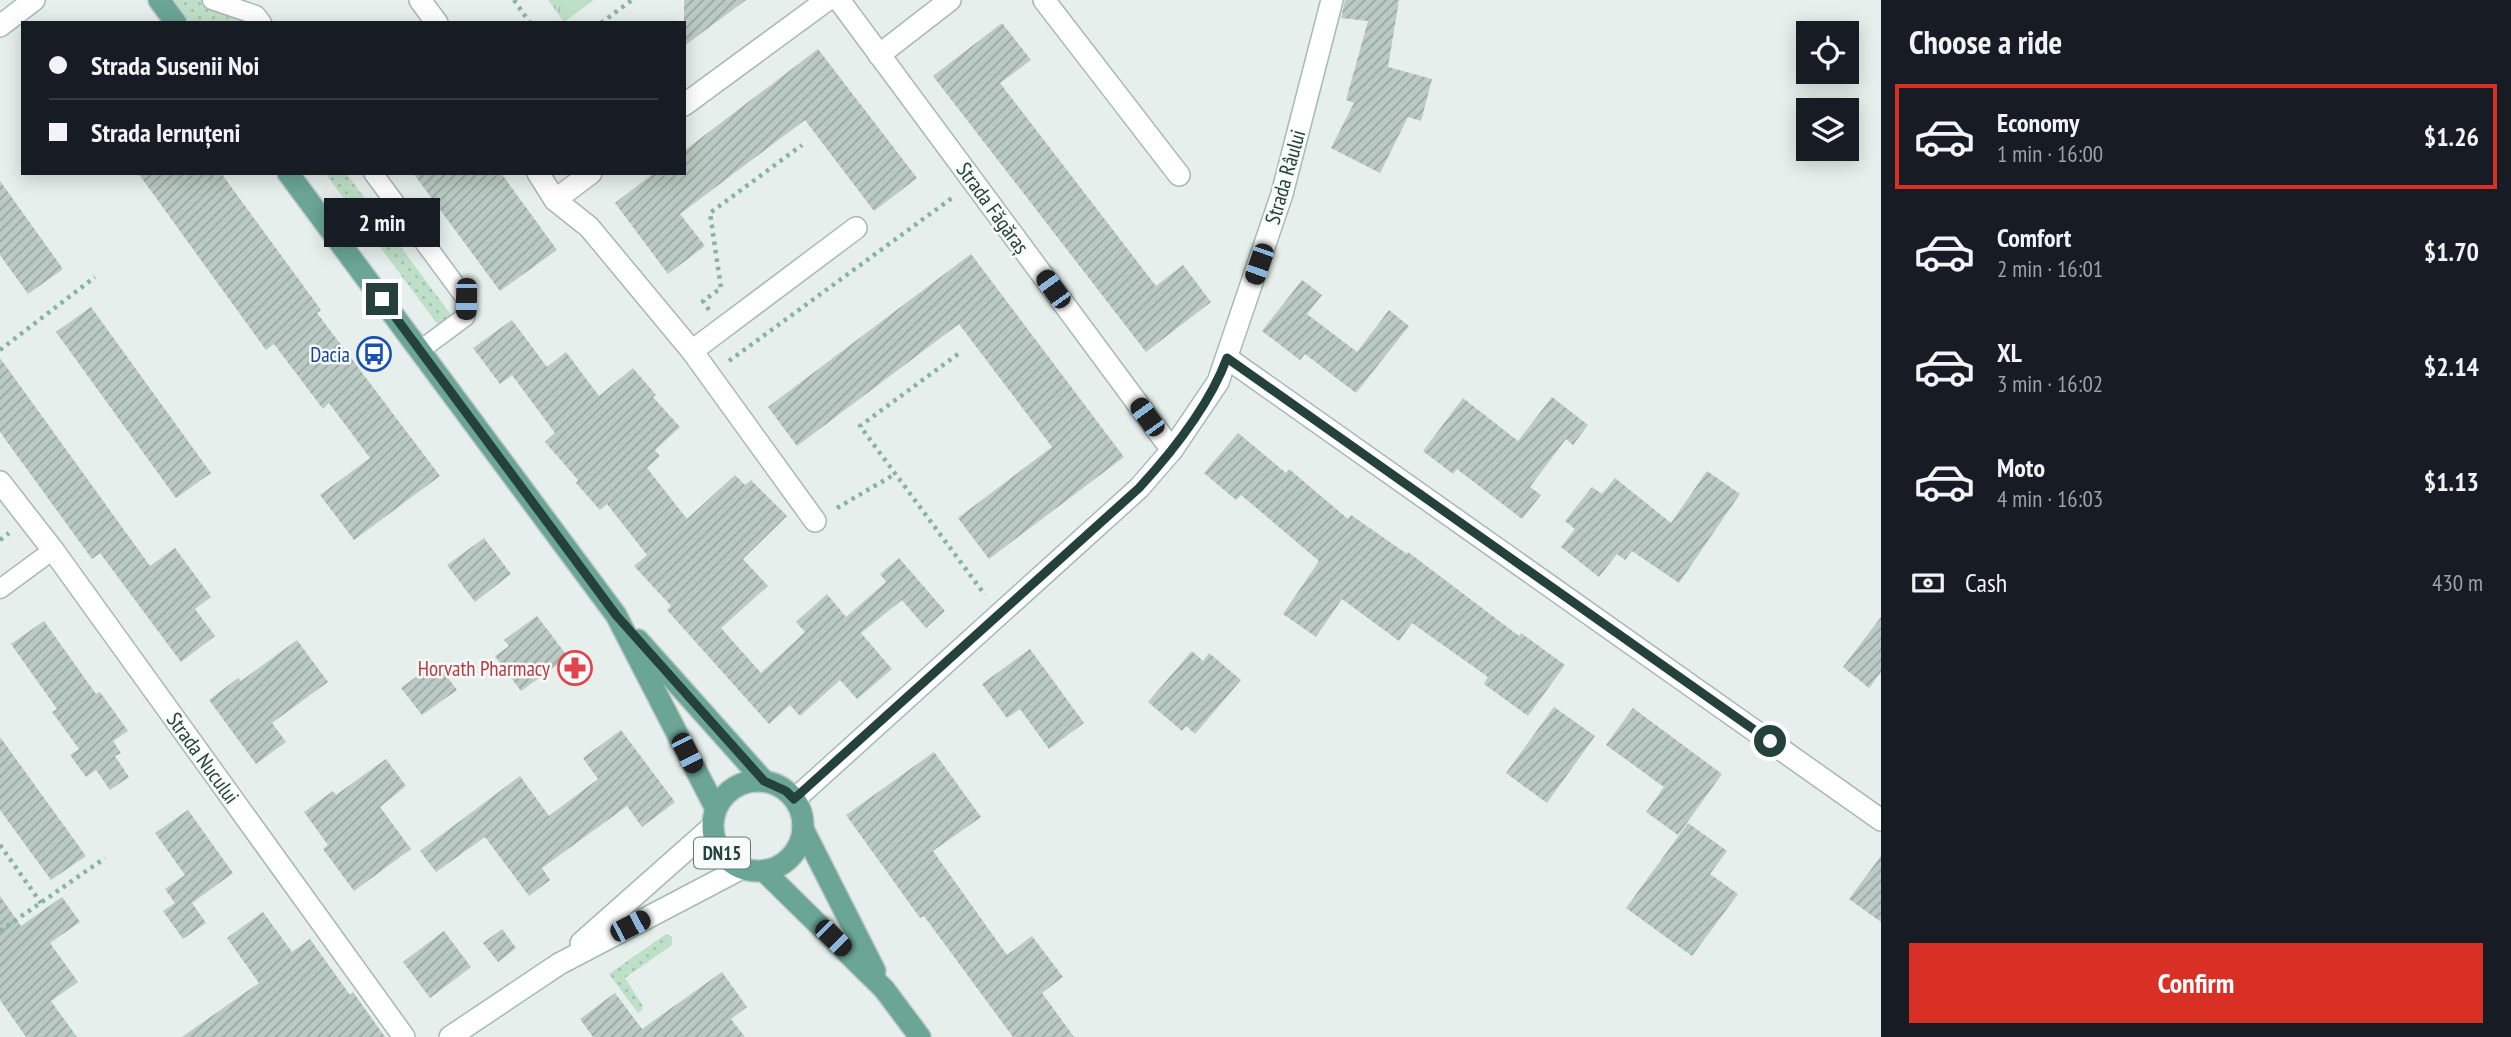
<!DOCTYPE html>
<html lang="en">
<head>
<meta charset="utf-8">
<style>
  :root { --surface:#171b24; --page:#20242c; --text:#f1f3f6; --muted:#9ea1a6; --line:#363941; --accent:#d93025 }
  body { margin:0; font-family:"PT Sans Narrow",sans-serif; background:var(--page); color:var(--text); height:100vh; display:flex; flex-direction:column; font-size:26px; white-space:nowrap }
  * { box-sizing:border-box; margin:0 }
  p { font-size:23px; color:var(--muted) }
  .icon { flex:none; width:38px; height:38px; fill:none; stroke:currentColor; stroke-width:2; stroke-linecap:round; stroke-linejoin:round }
  .map { position:relative; flex:1; overflow:hidden }
  .panel { display:flex; flex-direction:column; background:var(--surface); width:630px }
  .panel>* { flex:none }
  .hud { position:absolute; left:21px; top:21px; width:665px; height:154px; border-radius:0px; box-shadow:0 4px 18px #0003; display:grid; align-content:center; height:154px; padding:0 28px; background:var(--surface) }
  .buttons { position:absolute; left:1796px; top:21px; display:grid; gap:14px }
  .buttons a { display:grid; place-items:center; width:63px; height:63px; border-radius:0px; background:var(--surface); box-shadow:0 4px 18px #0003; font-size:35px }
  .end { position:absolute; width:32px; height:32px; margin:-16px; border:9px solid #24423a; background:#fff; box-shadow:0 0 0 4px #fff }
  .from { border-radius:50% }
  .bubble { position:absolute; height:49px; border-radius:0px; background:var(--surface); box-shadow:0 4px 18px #0003; font-size:23px; font-weight:800; line-height:49px; text-align:center }
  .car { position:absolute; width:21px; height:42px; margin:-21px -10px; border-radius:9px; box-shadow:0 0 5px 2px #0007; background:linear-gradient(#222 24%,#8ab4d8 0 40%,#222 0 76%,#8ab4d8 0 86%,#222 0) }
  .hud b { display:flex; align-items:center; gap:24px; height:66px; font-size:26px }
  .hud b+b { border-top:2px solid var(--line) }
  .hud i { width:18px; height:18px; background:var(--text) }
  ul { padding:0; list-style:none }
  li { display:flex; align-items:center; gap:21px; height:105px; margin:0 14px 10px; padding:0 14px; border:4px solid transparent; border-radius:0px }
  li div { flex:1 }
  li b { display:block; font-size:26px }
  li em { font-style:normal; font-weight:800 }
  li.on { border-color:var(--accent) }
  li>.icon { width:63px; height:63px; stroke-width:1.5 }
  h2 { padding:0 28px; font-size:32px; line-height:84px }
  .pay { display:flex; align-items:center; gap:18px; height:77px; padding:0 28px; font-size:26px }
  .pay p { margin-inline-start:auto }
  .action { display:flex; gap:14px; margin-top:auto; padding:14px 28px }
  .action a { flex:1; height:80px; border-radius:0px; background:var(--accent); color:#fff; font-size:28px; font-weight:800; line-height:80px; text-align:center }
  main { display:flex; flex:1; min-height:0 }
  .map>svg:first-child { display:block }
</style>
</head>
<body>
<main>
<div class="map">
<svg width="1881" height="1037" viewBox="0 0 1881 1037">
  <defs>
    <pattern id="grass-dots" width="8" height="8" patternUnits="userSpaceOnUse" patternTransform="scale(1.75)"><rect width="8" height="8" fill="#bfe0c8"/><path d="M2 2h.1M6 6h.1" fill="none" stroke="#a4c1ad" stroke-width="1.8" stroke-linecap="round"/></pattern>
    <pattern id="park-tufts" width="24" height="20" patternUnits="userSpaceOnUse" patternTransform="scale(1.75)"><rect width="24" height="20" fill="#bfe0c8"/><path d="M3 7l-1-3M5 7V3M7 7l1-3M15 17l-1-3M17 17v-4M19 17l1-3" fill="none" stroke="#a4c1ad"/></pattern>
    <pattern id="building-hatch" width="6" height="6" patternUnits="userSpaceOnUse" patternTransform="scale(1.75)"><rect width="6" height="6" fill="#bbcac4"/><path d="M-1 1l2-2M0 6l6-6M5 7l2-2" fill="none" stroke="#98a6a0"/></pattern>
  </defs>
  <rect width="100%" height="100%" fill="#e6efeb"/>
  <g fill="url(#grass-dots)">
    <polygon points="159,0 212,0 262,23 176,23"/>
    <polygon points="325,173 346,173 457,323 444,333"/>
    <polygon points="666,934 672,937 672,945 625,978 643,1006 642,1010 638,1013 609,974"/>
  </g>
  <polygon fill="url(#park-tufts)" points="548,0 594,0 564,22"/>
  <g fill="url(#building-hatch)">
    <polygon points="684,0 746,0 684,46"/>
    <polygon points="1345,0 1399,0 1388,67 1432,79 1421,121 1408,117 1380,173 1331,148 1354,103 1346,100 1368,21 1341,18"/>
    <polygon points="1002,23 1031,60 1000,83 1156,286 1183,265 1211,302 1146,352 933,76"/>
    <polygon points="818,49 917,178 874,211 805,120 680,214 705,246 668,274 615,203 654,173 684,173 684,151"/>
    <polygon points="138,173 221,173 321,310 317,313 440,476 354,540 320,495 370,458 329,403 323,409 274,344 266,350"/>
    <polygon points="413,173 501,173 557,250 500,291"/>
    <polygon points="0,181 63,269 28,294 0,255"/>
    <polygon points="971,254 1124,457 989,559 958,518 1052,447 959,324 797,446 768,407"/>
    <polygon points="1302,280 1322,295 1307,314 1357,352 1389,310 1409,326 1356,393 1305,354 1300,360 1262,331"/>
    <polygon points="91,307 211,473 176,498 56,332"/>
    <polygon points="512,320 547,367 566,352 599,396 633,368 656,395 653,397 680,427 655,450 660,456 647,468 687,519 735,475 745,485 751,480 787,516 743,559 768,586 721,628 761,673 805,632 796,622 827,594 846,617 886,582 880,574 899,558 945,611 926,628 902,600 861,633 892,669 857,699 840,680 800,716 790,705 769,724 667,610 671,606 634,566 647,555 607,504 600,510 576,483 578,480 545,442 555,433 512,375 500,384 473,348"/>
    <polygon points="0,358 150,566 175,548 211,597 195,609 215,636 181,662 100,553 92,559 0,432"/>
    <polygon points="1552,397 1588,425 1573,445 1566,439 1530,487 1541,495 1522,519 1457,469 1453,474 1423,451 1463,398 1518,441"/>
    <polygon points="1238,433 1286,473 1289,469 1348,519 1351,515 1407,554 1408,552 1519,636 1521,633 1565,665 1528,716 1484,684 1488,677 1412,623 1399,641 1342,599 1316,637 1283,614 1319,561 1241,495 1236,500 1204,473"/>
    <polygon points="1707,471 1740,494 1679,583 1632,551 1625,560 1617,554 1599,577 1561,547 1575,529 1565,521 1592,487 1602,494 1615,478 1671,523"/>
    <polygon points="484,538 511,574 475,602 447,565"/>
    <polygon points="537,616 568,657 521,691 495,656 509,646 504,640"/>
    <polygon points="1881,617 1881,672 1869,688 1843,667"/>
    <polygon points="44,621 96,694 100,692 128,731 113,741 121,753 115,756 129,777 110,790 96,770 86,777 70,755 79,749 52,712 57,709 11,644"/>
    <polygon points="297,640 328,682 272,723 286,742 256,764 209,700 238,678 241,681"/>
    <polygon points="1030,649 1084,723 1049,749 1020,709 1007,718 982,684"/>
    <polygon points="1192,651 1203,661 1209,653 1241,680 1195,734 1186,726 1182,731 1148,702"/>
    <polygon points="436,662 457,690 422,715 401,688"/>
    <polygon points="1554,707 1595,736 1547,803 1506,773"/>
    <polygon points="1633,708 1722,774 1678,835 1646,812 1664,787 1606,745"/>
    <polygon points="621,730 675,802 642,827 627,806 542,868 550,880 529,896 485,837 436,872 420,851 520,776 549,816 598,779 583,758"/>
    <polygon points="0,737 86,856 51,880 0,810"/>
    <polygon points="934,752 981,817 933,851 1007,955 1032,936 1063,977 1042,993 1074,1037 1013,1037 924,916 920,918 846,815"/>
    <polygon points="386,759 406,786 380,807 411,849 354,891 323,849 328,845 304,812 333,791 336,795"/>
    <polygon points="188,810 233,873 192,903 206,923 183,939 163,911 175,903 165,889 185,875 155,833"/>
    <polygon points="1688,823 1727,851 1710,874 1738,894 1692,956 1626,908"/>
    <polygon points="1881,856 1881,922 1849,899"/>
    <polygon points="0,896 21,926 62,897 80,922 50,943 78,982 51,1001 77,1037 26,1037 0,1000"/>
    <polygon points="263,912 292,952 310,939 350,995 353,992 385,1037 182,1037 259,983 227,938"/>
    <polygon points="502,929 516,948 498,962 483,943"/>
    <polygon points="444,931 471,967 430,998 403,962"/>
    <polygon points="722,972 747,1007 731,1019 745,1037 593,1037 580,1019 615,993 642,1029"/>
  </g>
  <g fill="none" stroke-linecap="round" stroke-linejoin="round">
    <g stroke="#a8b8b2" stroke-width="21">
      <g id="lane">
        <polyline points="212,0 256,15 262,23"/>
        <polyline points="373,173 466,299 465,317 419,351"/>
        <polyline points="0,589 53,550"/>
      </g>
    </g>
    <g stroke="#a8b8b2" stroke-width="24">
      <g id="street">
        <polyline points="420,0 437,23"/>
        <polyline points="839,0 1172,450"/>
        <polyline points="1044,0 1179,175"/>
        <polyline points="0,26 34,0"/>
        <polyline points="879,55 950,0"/>
        <polyline points="684,105 827,0"/>
        <polyline points="538,173 555,200 589,227 692,351 815,521"/>
        <polyline points="555,200 591,173"/>
        <polyline points="692,351 856,228"/>
        <polyline points="1227,358 1881,820"/>
        <polyline points="0,482 53,550 404,1037"/>
      </g>
    </g>
    <g stroke="#a4bbb3" stroke-width="24">
      <g id="secondary">
        <polyline points="795,799 1139,488 1172,450 1218,382 1282,194 1332,0"/>
        <polyline points="581,943 713,826"/>
        <polyline points="450,1037 559,964 742,868"/>
      </g>
    </g>
    <g stroke="#c2cac8" stroke-width="24">
      <g id="primary">
        <polyline points="159,0 176,23"/>
        <polyline points="288,173 616,615 716,809"/>
        <polyline points="638,640 764,781"/>
        <circle cx="758" cy="826" r="45"/>
        <polyline points="803,829 875,971"/>
        <polyline points="764,871 884,989 920,1037"/>
      </g>
    </g>
    <g stroke="#86b3a5" stroke-width="4.5" stroke-dasharray="3.5 5" stroke-linecap="butt">
      <polyline points="514,0 530,23"/>
      <polyline points="601,23 632,0"/>
      <polyline points="709,310 703,301 721,288 710,213 802,145"/>
      <polyline points="0,350 95,277"/>
      <polyline points="958,354 860,426 985,595"/>
      <polyline points="729,361 952,198"/>
      <polyline points="837,508 895,474"/>
      <polyline points="0,540 9,533"/>
      <polyline points="0,845 41,903"/>
      <polyline points="0,931 105,858"/>
    </g>
    <use href="#lane" stroke="#fff" stroke-width="18"/>
    <use href="#street" stroke="#fff" stroke-width="21"/>
    <use href="#secondary" stroke="#fff" stroke-width="21"/>
    <use href="#primary" stroke="#6aa596" stroke-width="21"/>
  </g>
  <g fill="none" stroke-linecap="round" stroke-linejoin="round">
    <path stroke="#24423a" stroke-width="9" d="M382,299L616,615L764,781L786,791L794,799L1139,488C1174,450 1209,406 1227,358L1770,741"/>
  </g>
  <defs>
    <g id="bus-ring" transform="scale(1.75)"><circle r="9.5" fill="#f7fbf9" stroke="#1a4fb4" stroke-width="1.5"/><path d="M-5-6H5V4H4V6H2V4H-2V6H-4V4H-5ZM-3.5-4V0h7V-4ZM-3.5 1.2v1.5H-2V1.2ZM2 1.2v1.5H3.5V1.2Z" fill="#1a4fb4"/></g>
    <g id="pharmacy-ring" transform="scale(1.75)"><circle r="9.5" fill="#f7fbf9" stroke="#e0444e" stroke-width="1.5"/><path d="M-2-6h4v4h4v4h-4v4h-4v-4h-4v-4h4Z" fill="#e0444e"/></g>
  </defs>
  <g fill-rule="evenodd">
    <use href="#bus-ring" x="374" y="354"/>
    <use href="#pharmacy-ring" x="575" y="668"/>
  </g>
  <g text-anchor="middle" dominant-baseline="central" stroke-width="5" stroke-linejoin="round" paint-order="stroke">
    <rect fill="#f7fbf9" stroke="#637a73" stroke-width="2" x="694" y="837.5" width="56" height="31" rx="5"/>
    <g font-size="19" font-weight="bold" fill="#24423a">
      <text x="722" y="853">DN15</text>
    </g>
    <g font-size="21" fill="#24423a" stroke="#f7fbf9">
      <text transform="translate(1285 177) rotate(-74)">Strada Râului</text>
      <text transform="translate(993 208) rotate(54)">Strada Făgăraș</text>
      <text transform="translate(203 758) rotate(54)">Strada Nucului</text>
    </g>
    <g font-size="21" fill="#164399" stroke="#f7fbf9" text-anchor="end">
      <text x="350" y="354">Dacia</text>
    </g>
    <g font-size="21" fill="#be3a42" stroke="#f7fbf9" text-anchor="end">
      <text x="550" y="668">Horvath Pharmacy</text>
    </g>
  </g>
</svg>
<div class="buttons">
<a><svg class="icon" aria-label="locate" viewBox="0 0 24 24"><circle cx="12" cy="12" r="6"/><path d="M12 2v4M12 18v4M2 12h4M18 12h4"/></svg></a>
<a><svg class="icon" aria-label="layers" viewBox="0 0 24 24"><path d="M12 4l9 5-9 5-9-5zM3 14l9 5 9-5"/></svg></a>
</div>
<i class="end from" style="left:1770px;top:741px"></i>
<i class="end" style="left:382px;top:299px"></i>
<div class="bubble" style="left:324px;top:198px;width:116px">2 min</div>
<i class="car" style="left:1259px;top:264px;rotate:199deg"></i>
<i class="car" style="left:1053px;top:289px;rotate:324deg"></i>
<i class="car" style="left:466px;top:299px;rotate:181deg"></i>
<i class="car" style="left:1147px;top:417px;rotate:324deg"></i>
<i class="car" style="left:687px;top:753px;rotate:153deg"></i>
<i class="car" style="left:630px;top:926px;rotate:63deg"></i>
<i class="car" style="left:833px;top:938px;rotate:135deg"></i>
<div class="hud">
<b><i class="from"></i>Strada Susenii Noi</b>
<b><i></i>Strada Iernuțeni</b>
</div>
</div>
<section class="panel">
<h2>Choose a ride</h2>
<ul>
<li class="on"><svg class="icon" aria-label="car" viewBox="0 0 24 24"><path d="M5 17H2v-5l4-1 3-4h7l3 4 3 1v5h-3M9 17h6M6 11h13"/><circle cx="7" cy="17" r="2"/><circle cx="17" cy="17" r="2"/></svg><div><b>Economy</b><p>1 min · 16:00</p></div><em>$1.26</em></li>
<li><svg class="icon" aria-label="car" viewBox="0 0 24 24"><path d="M5 17H2v-5l4-1 3-4h7l3 4 3 1v5h-3M9 17h6M6 11h13"/><circle cx="7" cy="17" r="2"/><circle cx="17" cy="17" r="2"/></svg><div><b>Comfort</b><p>2 min · 16:01</p></div><em>$1.70</em></li>
<li><svg class="icon" aria-label="car" viewBox="0 0 24 24"><path d="M5 17H2v-5l4-1 3-4h7l3 4 3 1v5h-3M9 17h6M6 11h13"/><circle cx="7" cy="17" r="2"/><circle cx="17" cy="17" r="2"/></svg><div><b>XL</b><p>3 min · 16:02</p></div><em>$2.14</em></li>
<li><svg class="icon" aria-label="car" viewBox="0 0 24 24"><path d="M5 17H2v-5l4-1 3-4h7l3 4 3 1v5h-3M9 17h6M6 11h13"/><circle cx="7" cy="17" r="2"/><circle cx="17" cy="17" r="2"/></svg><div><b>Moto</b><p>4 min · 16:03</p></div><em>$1.13</em></li>
</ul>
<div class="pay"><svg class="icon" aria-label="cash" viewBox="0 0 24 24"><path d="M3 7h18v10H3z"/><circle cx="12" cy="12" r="2"/></svg>Cash<p>430 m</p></div>
<div class="action"><a>Confirm</a></div>
</section>
</main>
</body>
</html>
